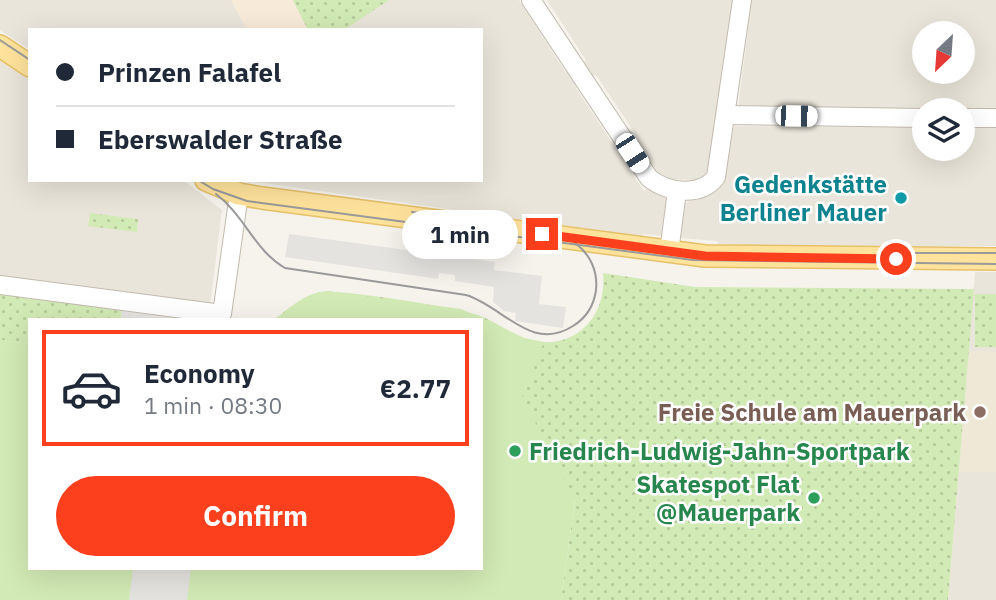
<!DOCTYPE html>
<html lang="en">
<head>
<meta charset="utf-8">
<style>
  :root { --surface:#fff; --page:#f6f6f7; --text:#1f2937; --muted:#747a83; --line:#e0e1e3; --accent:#fc3f1d }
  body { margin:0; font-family:"IBM Plex Sans",sans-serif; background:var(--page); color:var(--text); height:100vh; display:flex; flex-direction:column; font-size:26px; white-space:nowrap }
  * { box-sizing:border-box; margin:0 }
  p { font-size:23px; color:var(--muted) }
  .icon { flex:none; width:38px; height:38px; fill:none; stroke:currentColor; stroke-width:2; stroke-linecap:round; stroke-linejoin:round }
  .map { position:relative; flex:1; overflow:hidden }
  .sheet { position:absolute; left:28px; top:318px; width:455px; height:252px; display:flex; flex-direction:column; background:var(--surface); border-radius:0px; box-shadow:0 7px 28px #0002 }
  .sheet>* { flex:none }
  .top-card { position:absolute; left:28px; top:28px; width:455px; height:154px; border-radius:0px; box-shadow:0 7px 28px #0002; display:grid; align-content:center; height:154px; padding:0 28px; background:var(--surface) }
  .needle { width:46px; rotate:205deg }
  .tools { position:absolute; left:912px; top:21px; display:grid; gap:14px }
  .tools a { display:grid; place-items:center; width:63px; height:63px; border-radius:50%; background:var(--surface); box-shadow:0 7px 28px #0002; font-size:35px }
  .end { position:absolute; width:32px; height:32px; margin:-16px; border:9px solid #fc3f1d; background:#fff; box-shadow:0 0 0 4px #fff }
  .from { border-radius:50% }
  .bubble { position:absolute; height:49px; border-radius:24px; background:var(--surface); box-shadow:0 7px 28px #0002; font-size:23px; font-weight:700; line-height:49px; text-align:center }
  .car { position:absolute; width:21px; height:42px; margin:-21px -10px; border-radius:9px; box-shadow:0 0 5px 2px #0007; background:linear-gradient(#fff 24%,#345 0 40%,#fff 0 76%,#345 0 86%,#fff 0) }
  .top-card b { display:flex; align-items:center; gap:24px; height:66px; font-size:26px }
  .top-card b+b { border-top:2px solid var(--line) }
  .top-card i { width:18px; height:18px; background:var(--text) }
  ul { padding:12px 0 0; list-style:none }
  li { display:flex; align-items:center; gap:21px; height:116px; margin:0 14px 10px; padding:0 14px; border:4px solid transparent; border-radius:0px }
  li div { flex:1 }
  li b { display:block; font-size:26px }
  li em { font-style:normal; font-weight:700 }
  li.on { border-color:var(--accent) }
  li>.icon { width:63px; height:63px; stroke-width:1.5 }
  .primary-button { display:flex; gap:14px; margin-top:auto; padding:14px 28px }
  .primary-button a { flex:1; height:80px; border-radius:42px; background:var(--accent); color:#fff; font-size:28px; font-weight:700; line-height:80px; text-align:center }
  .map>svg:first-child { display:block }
</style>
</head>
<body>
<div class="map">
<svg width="996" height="600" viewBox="0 0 996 600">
  <defs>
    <pattern id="green-dots" width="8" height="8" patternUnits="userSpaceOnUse" patternTransform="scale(1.75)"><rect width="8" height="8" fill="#d2eab5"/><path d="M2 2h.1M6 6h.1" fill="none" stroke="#b6ca9c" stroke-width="1.8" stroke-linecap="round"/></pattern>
  </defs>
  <rect width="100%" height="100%" fill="#f6f3ec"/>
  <g fill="#eae5da" fill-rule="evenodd">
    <polygon points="0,0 519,0 566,73 572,69 583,84 576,88 619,153 626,149 635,163 628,168 644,191 650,187 668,195 663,236 642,234 641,236 241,180 481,180 481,30 30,30 30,50 0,30"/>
    <polygon points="547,0 733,0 708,171 702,180 657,179 632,145 639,139 596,75 589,79 580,65 586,60"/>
    <path d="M752,0H996V109L738,107ZM924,33H962V72H924Z"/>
    <polygon points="0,61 30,80 30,180 183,180 222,210 210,307 0,280"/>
    <polygon points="734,126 924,127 924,149 962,149 963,127 996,127 996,246 810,247 718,244 717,241 680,238 684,203 710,195 720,187 726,173"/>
    <polygon points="975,272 996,272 996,600 948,600"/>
  </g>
  <polygon fill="#f7ead8" points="231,0 293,0 308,30 247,30"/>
  <polygon fill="#efe8d6" points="969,351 996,352 996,472 959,472"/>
  <g fill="url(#green-dots)">
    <polygon points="293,0 389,0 344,30 308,30"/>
    <polygon points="90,213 138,219 137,232 88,226"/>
    <path d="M603,273L695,287L974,289L948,600H561L575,500L481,320H274C288,309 302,296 319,292C335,288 459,308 478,315C499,323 519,340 541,342C582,345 607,311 603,273Z"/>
    <polygon points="0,293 122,311 121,320 30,320 30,344 0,340"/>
    <rect x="975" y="294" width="21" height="53"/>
  </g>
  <polygon fill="#d2eab5" points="327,291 461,309 524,338 544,342 522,397 575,499 561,600 0,600 0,340 30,344 30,569 481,569 481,320 274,320 303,299"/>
  <g fill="#e5e3e0">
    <polygon points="289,234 495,262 494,270 542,276 539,304 566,307 563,328 515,321 516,313 504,311 493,302 494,287 455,281 455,275 439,273 438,279 285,257"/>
    <polygon points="122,311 189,320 121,320"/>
    <polygon points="133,569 191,569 187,600 129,600"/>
  </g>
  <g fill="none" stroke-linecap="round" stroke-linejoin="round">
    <g stroke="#c2bbae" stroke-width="20">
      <g id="minor">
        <path d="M531,0L649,178C668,193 701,197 716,177L742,0"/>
        <polyline points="726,115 924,118"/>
        <polyline points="962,118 996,118"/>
        <polyline points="669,252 677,191"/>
        <polyline points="0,285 222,314 239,194"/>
      </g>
    </g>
    <g stroke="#e6c16a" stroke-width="24">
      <g id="major">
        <polyline points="0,46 30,66"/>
        <polyline points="206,180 239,194 262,198 705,256 996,259"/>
      </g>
    </g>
    <use href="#minor" stroke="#fff" stroke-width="18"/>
    <use href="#major" stroke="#ffe39c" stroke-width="21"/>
    <g stroke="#9a9a9a" stroke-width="2">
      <polyline points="0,40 30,60"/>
      <polyline points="198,180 213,189 247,201 693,260 996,264"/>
      <path d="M216,194C244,215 255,251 285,268L466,295C503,306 531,353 573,326C586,318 594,305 596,290C598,271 590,254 575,243"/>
      <polyline points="412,212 488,222"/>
      <polyline points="882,253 996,253"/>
    </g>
  </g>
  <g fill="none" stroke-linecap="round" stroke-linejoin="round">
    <polyline stroke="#fc3f1d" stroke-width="9" points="542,234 705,256 896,259"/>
  </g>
  <circle fill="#0f9aa8" stroke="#fff" stroke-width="2.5" cx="901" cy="198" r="7"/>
  <circle fill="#8d6e63" stroke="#fff" stroke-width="2.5" cx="980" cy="412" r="7"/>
  <g fill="#2e9e5b" stroke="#fff" stroke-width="2.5">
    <circle cx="515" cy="451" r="7"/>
    <circle cx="814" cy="498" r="7"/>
  </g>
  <g text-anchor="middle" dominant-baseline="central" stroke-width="5" stroke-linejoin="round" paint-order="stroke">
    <g font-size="24" font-weight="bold" fill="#0d838f" stroke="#fff" text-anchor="end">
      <text x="887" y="184">Gedenkstätte<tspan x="887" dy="28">Berliner Mauer</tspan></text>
    </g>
    <g font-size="24" font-weight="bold" fill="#785e54" stroke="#fff" text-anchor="end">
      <text x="966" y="412">Freie Schule am Mauerpark</text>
    </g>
    <g font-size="24" font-weight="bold" fill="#27864d" stroke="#fff" text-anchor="start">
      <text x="529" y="451">Friedrich-Ludwig-Jahn-Sportpark</text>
      <text x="800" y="484" text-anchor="end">Skatespot Flat<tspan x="800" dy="28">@Mauerpark</tspan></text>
    </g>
  </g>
</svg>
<div class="tools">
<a><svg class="needle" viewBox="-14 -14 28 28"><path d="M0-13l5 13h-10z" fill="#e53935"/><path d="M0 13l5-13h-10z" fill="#747a83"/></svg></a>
<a><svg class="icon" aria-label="layers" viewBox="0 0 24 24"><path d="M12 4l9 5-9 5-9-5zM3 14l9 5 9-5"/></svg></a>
</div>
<i class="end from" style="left:896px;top:259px"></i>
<i class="end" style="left:542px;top:234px"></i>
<div class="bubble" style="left:402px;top:210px;width:116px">1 min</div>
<i class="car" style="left:796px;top:116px;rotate:91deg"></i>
<i class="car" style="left:632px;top:153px;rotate:147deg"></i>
<div class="top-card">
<b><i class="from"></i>Prinzen Falafel</b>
<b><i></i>Eberswalder Straße</b>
</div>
<section class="sheet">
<ul>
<li class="on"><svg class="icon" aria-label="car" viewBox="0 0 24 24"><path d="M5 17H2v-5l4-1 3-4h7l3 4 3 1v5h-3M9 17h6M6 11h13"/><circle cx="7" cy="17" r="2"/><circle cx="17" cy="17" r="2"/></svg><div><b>Economy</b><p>1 min · 08:30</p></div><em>€2.77</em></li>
</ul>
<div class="primary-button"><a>Confirm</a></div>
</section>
</div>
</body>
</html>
